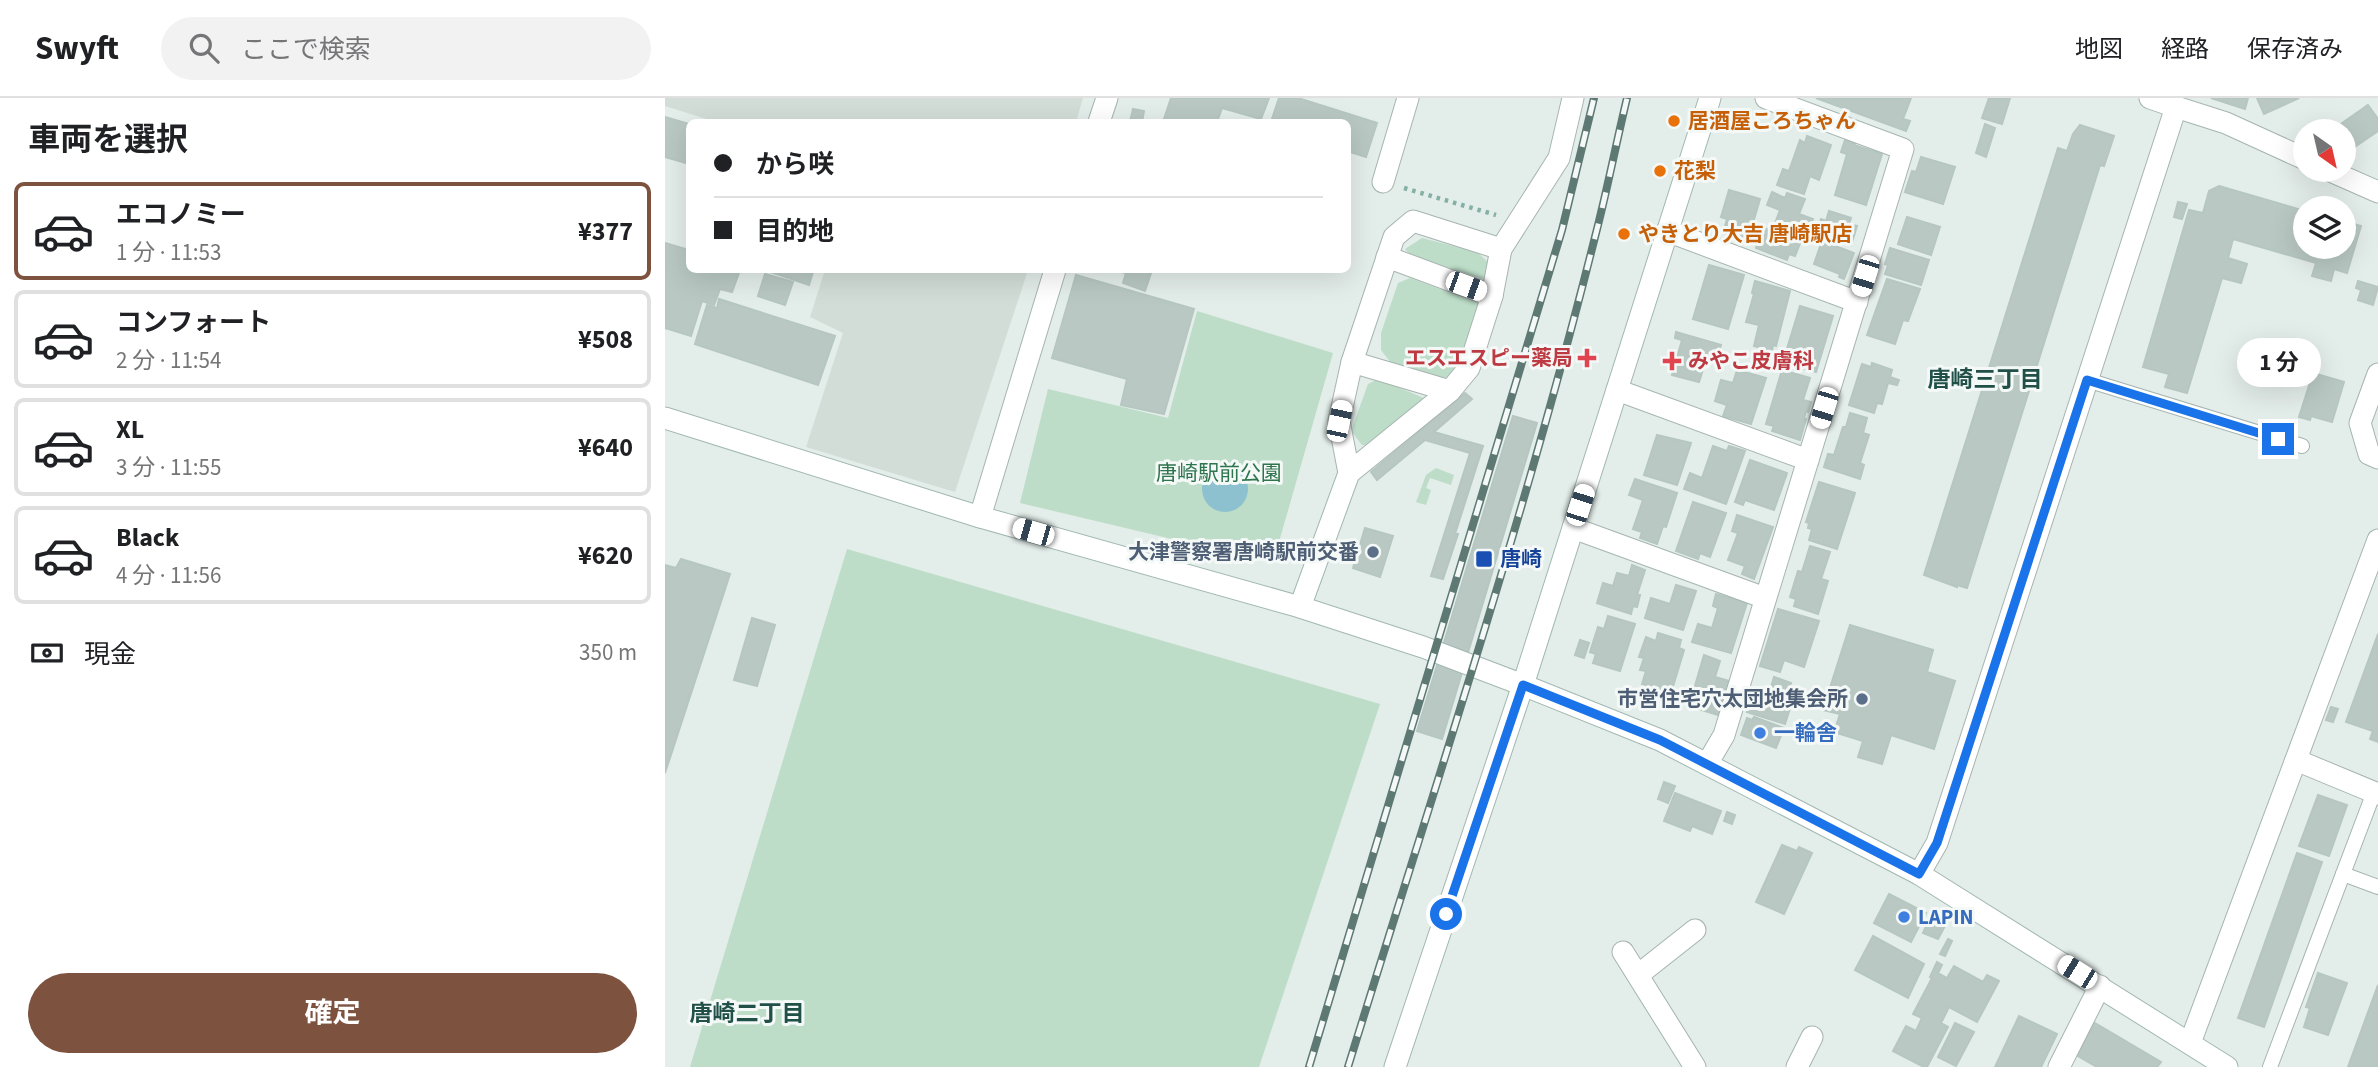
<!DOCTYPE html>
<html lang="ja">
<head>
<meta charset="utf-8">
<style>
  :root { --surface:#fff; --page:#f2f2f2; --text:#202124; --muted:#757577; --line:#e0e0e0; --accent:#7d523f }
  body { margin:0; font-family:"Source Sans 3","Noto Sans JP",sans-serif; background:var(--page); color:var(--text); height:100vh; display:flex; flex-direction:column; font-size:26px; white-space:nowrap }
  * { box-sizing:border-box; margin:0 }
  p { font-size:23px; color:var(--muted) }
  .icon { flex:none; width:38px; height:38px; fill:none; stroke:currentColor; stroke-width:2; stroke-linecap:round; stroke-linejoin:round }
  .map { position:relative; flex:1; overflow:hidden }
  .drawer { display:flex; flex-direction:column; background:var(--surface); width:665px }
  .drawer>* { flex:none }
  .top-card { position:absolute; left:21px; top:21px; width:665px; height:154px; border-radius:10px; box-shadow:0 7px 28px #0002; display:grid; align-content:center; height:154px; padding:0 28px; background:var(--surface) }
  .needle { width:46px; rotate:146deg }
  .tools { position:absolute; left:1628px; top:21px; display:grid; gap:14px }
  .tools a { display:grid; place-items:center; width:63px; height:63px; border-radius:50%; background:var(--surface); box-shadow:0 7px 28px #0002; font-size:35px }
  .end { position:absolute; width:32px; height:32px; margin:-16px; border:9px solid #1a73e8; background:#fff; box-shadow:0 0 0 4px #fff }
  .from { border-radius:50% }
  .bubble { position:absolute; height:49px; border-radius:24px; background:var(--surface); box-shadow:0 7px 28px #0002; font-size:23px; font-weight:700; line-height:49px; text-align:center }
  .car { position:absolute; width:21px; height:42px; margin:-21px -10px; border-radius:9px; box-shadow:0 0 5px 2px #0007; background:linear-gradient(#fff 24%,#345 0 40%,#fff 0 76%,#345 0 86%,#fff 0) }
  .top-card b { display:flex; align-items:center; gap:24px; height:66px; font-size:26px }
  .top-card b+b { border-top:2px solid var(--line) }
  .top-card i { width:18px; height:18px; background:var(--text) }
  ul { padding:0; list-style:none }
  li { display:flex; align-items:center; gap:21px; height:98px; margin:0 14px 10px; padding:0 14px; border:4px solid var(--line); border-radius:10px }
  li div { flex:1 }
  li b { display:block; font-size:26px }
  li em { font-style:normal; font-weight:700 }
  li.on { border-color:var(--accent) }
  li>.icon { width:63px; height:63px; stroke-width:1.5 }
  h2 { padding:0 28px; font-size:32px; line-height:84px }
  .pay { display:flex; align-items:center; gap:18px; height:77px; padding:0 28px; font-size:26px }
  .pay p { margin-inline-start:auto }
  .button { display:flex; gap:14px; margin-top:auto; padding:14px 28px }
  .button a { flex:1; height:80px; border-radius:42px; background:var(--accent); color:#fff; font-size:28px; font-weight:700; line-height:80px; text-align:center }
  header { display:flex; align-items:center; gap:42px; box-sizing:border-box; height:98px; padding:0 35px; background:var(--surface); border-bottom:2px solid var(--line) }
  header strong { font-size:33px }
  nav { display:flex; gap:38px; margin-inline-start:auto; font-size:24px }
  .search { width:490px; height:63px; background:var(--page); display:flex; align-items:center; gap:18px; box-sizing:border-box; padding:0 24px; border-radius:38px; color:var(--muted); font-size:26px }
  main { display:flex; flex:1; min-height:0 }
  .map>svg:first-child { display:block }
</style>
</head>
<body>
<header>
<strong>Swyft</strong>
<div class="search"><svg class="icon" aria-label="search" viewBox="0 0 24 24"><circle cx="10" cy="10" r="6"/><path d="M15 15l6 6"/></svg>ここで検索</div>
<nav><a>地図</a><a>経路</a><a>保存済み</a></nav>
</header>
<main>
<section class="drawer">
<h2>車両を選択</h2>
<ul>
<li class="on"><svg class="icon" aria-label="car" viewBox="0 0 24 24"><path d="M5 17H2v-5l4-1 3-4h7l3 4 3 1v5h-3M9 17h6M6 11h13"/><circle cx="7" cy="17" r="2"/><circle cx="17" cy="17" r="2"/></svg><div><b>エコノミー</b><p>1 分 · 11:53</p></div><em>¥377</em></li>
<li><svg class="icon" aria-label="car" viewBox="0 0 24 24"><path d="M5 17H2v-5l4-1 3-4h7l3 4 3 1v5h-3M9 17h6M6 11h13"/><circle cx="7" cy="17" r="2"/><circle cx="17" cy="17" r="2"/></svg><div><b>コンフォート</b><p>2 分 · 11:54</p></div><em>¥508</em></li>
<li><svg class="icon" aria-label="car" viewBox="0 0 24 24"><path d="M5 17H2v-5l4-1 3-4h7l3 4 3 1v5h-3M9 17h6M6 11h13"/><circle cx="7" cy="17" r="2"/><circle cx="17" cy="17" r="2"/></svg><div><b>XL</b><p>3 分 · 11:55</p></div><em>¥640</em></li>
<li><svg class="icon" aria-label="car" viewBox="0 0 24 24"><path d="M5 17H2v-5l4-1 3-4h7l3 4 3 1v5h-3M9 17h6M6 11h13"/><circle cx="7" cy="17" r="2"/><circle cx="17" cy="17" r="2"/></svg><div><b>Black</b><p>4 分 · 11:56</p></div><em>¥620</em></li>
</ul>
<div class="pay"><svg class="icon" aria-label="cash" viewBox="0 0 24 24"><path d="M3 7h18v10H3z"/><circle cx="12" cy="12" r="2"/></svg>現金<p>350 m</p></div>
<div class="button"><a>確定</a></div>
</section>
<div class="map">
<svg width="1713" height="969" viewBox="0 0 1713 969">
  <rect width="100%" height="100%" fill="#e3ede9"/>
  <g fill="#d2ddd8">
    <polygon points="0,0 418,0 411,24 51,24 0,8"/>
    <polygon points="160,172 363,172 290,394 141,349 178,235 145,219"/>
  </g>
  <g fill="#bdddc8">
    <polygon points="757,140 812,154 826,167 822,182 747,159 740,151"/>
    <polygon points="745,180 815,206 793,275 774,282 730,270 716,252 716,235 733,185"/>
    <polygon points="532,213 668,255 608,465 355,405 383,291 503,320"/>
    <polygon points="713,281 759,300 711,347 697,347 686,333 703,286"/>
    <polygon points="771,370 789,377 786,387 765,380 761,390 766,392 761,407 751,404 761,377"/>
    <polygon points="182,451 715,606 594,969 25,969"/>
  </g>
  <circle fill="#8dc1d0" cx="560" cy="391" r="23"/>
  <g fill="#b9c8c3" stroke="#b6c6c1" stroke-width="2">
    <polygon points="506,0 604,0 596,21 557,10 552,24 498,24"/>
    <polygon points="614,0 633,0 712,25 701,59 682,53 682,24 606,24"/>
    <polygon points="1151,0 1246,0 1238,21 1245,23 1241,33"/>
    <polygon points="1324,0 1345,0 1337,26 1317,20"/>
    <polygon points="1546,0 1583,0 1580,11"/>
    <polygon points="1592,0 1634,0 1599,16"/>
    <polygon points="1703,7 1713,21 1713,33 1681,55 1678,51 1678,33 1666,33"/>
    <polygon points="468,11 479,13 477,24 465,24"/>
    <polygon points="0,19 24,26 24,66 0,59"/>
    <polygon points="1320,26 1330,30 1321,59 1311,55"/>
    <polygon points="1415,27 1449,38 1439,68 1435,67 1302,490 1292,487 1292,489 1259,477 1393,50 1402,53 1408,36"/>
    <polygon points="1142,38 1166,47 1154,82 1145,78 1139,96 1112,87 1118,71 1124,73 1135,42 1140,45"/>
    <polygon points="1180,42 1190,45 1189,47 1217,56 1201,107 1170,97 1182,56 1176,54"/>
    <polygon points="1256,59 1290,69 1278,106 1240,94 1247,73 1251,74"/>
    <polygon points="1554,88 1640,113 1640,149 1678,149 1678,123 1696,128 1682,175 1669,171 1666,183 1647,178 1651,165 1568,141 1563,160 1582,166 1576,185 1557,180 1522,295 1500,289 1504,276 1478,269 1524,112 1538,115 1544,93"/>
    <polygon points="1064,92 1095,101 1083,142 1058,135 1062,121 1056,119"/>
    <polygon points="1107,94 1120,100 1122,95 1140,101 1134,116 1148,121 1139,144 1136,143 1130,158 1124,156 1122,162 1091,150 1099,130 1107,133 1115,112 1102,107"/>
    <polygon points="1513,104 1522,106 1517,121 1509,119"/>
    <polygon points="1164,113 1186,120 1184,126 1192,128 1186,147 1152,136 1156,121 1161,123"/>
    <polygon points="1242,119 1275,129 1266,157 1233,146"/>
    <polygon points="1157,143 1189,155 1179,181 1174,179 1175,176 1149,166"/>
    <polygon points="0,145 24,152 24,172 75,172 67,194 55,191 49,207 37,203 26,238 0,230"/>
    <polygon points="1225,150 1264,162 1256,187 1220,176 1223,167 1220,166"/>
    <polygon points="1044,167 1079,177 1063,231 1028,221"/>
    <polygon points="100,172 141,172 148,174 144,187"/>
    <polygon points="446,172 487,172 480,193 458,185 461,175"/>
    <polygon points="100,176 128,184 120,207 93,198"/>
    <polygon points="411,177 529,211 499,316 456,307 462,281 387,260"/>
    <polygon points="1222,181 1255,191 1243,223 1238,222 1230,246 1202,237"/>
    <polygon points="1090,183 1125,193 1111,248 1108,247 1107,253 1089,248 1094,227 1081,224 1089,196 1087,195"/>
    <polygon points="1693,183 1713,189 1708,207 1693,202 1696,192 1691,190"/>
    <polygon points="54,201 170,238 153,287 30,246 42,207 52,210"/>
    <polygon points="1135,208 1168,218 1151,274 1118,264"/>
    <polygon points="1011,234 1056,247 1051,265 1041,262 1034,284 1007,277 1017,242 1010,240"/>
    <polygon points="1207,265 1227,272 1225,279 1234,282 1232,287 1223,285 1217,306 1212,305 1209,315 1184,307 1197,266 1206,269"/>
    <polygon points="1072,272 1101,280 1086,326 1058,318 1062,307 1050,303 1056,282 1068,285"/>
    <polygon points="1117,272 1145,280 1138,302 1146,304 1143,314 1141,313 1139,320 1141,321 1135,342 1107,333 1109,328 1101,326"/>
    <polygon points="1648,275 1679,284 1667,324 1646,318 1645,322 1634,319"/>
    <polygon points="800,295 807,301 769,334 818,348 790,436 793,436 778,481 766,478 805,355 760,342 712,382 706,374"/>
    <polygon points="1185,315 1202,320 1198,335 1204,337 1195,365 1199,367 1195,381 1159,369 1163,356 1169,357 1178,329 1181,329"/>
    <polygon points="848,318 872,325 777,641 752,633"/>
    <polygon points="992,337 1026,345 1012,387 979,377"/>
    <polygon points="1048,348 1062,353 1064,348 1080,353 1061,406 1019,391 1025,375 1037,380"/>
    <polygon points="1085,362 1122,375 1109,412 1080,402 1078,407 1070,404"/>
    <polygon points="970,381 1012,395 1001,429 998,428 992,446 975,440 977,434 968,431 978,402 964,397"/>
    <polygon points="1154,384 1190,395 1172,451 1144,442 1147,431 1143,430 1144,425 1141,424"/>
    <polygon points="1028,404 1061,415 1045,459 1035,455 1033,461 1011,453"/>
    <polygon points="1072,417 1108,429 1089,481 1077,476 1080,468 1063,462 1073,435 1067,433"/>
    <polygon points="700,430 728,438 715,479 688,470"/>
    <polygon points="1145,448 1165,454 1156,481 1163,483 1153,516 1129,508 1131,501 1125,499 1133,473 1137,474"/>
    <polygon points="16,461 65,476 0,675 0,467 11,470"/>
    <polygon points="967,467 980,472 972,497 975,497 972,509 968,508 966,516 932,505 938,485 948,488 952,475 964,478"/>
    <polygon points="1011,487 1031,493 1018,532 980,520 986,500 1005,506"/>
    <polygon points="1051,496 1082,505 1066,555 1027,544 1033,526 1047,530 1053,510 1048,508"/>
    <polygon points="1113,511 1154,523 1139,569 1119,562 1115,574 1095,568"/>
    <polygon points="943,518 970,526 955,573 928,565 931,556 925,554 933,529 939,531"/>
    <polygon points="87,520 110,527 92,588 69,582"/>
    <polygon points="1185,527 1268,552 1262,574 1290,583 1269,651 1226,637 1217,666 1193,659 1198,643 1169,634 1175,616 1158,612"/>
    <polygon points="993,535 1016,542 1014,550 1019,552 1006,595 977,586 981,573 975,572 979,560 974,559 981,539 991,543"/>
    <polygon points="1713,536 1713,644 1705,641 1708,633 1681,624"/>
    <polygon points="915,542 924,545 919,560 910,557"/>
    <polygon points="1039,557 1055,563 1050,579 1064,583 1053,617 1024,608"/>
    <polygon points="1109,579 1126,585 1122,594 1106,589"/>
    <polygon points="1094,590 1128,601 1120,626 1082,614 1086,600 1090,602"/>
    <polygon points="1666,609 1673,611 1668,624 1661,622"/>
    <polygon points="1089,619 1119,630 1111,650 1076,637 1082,620 1087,622"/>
    <polygon points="999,684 1010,688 1003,705 993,701"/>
    <polygon points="1010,695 1056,713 1047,736 1027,728 1025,733 999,723"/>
    <polygon points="1653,697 1682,707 1664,758 1634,748"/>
    <polygon points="1062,714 1070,717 1067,726 1059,723"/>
    <polygon points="1117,747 1132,753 1134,749 1147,755 1119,816 1091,804"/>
    <polygon points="1632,755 1657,764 1599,929 1573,920"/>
    <polygon points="1224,796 1261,815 1246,844 1209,825"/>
    <polygon points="1265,820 1280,828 1273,841 1258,835"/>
    <polygon points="1208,838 1259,866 1243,900 1190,872"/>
    <polygon points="1283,841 1287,843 1280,858 1275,856"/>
    <polygon points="1272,864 1277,867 1273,875 1282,880 1289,868 1318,884 1322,877 1334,883 1312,924 1284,909 1276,925 1283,929 1262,969 1259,969 1228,953 1241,928 1251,933 1257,920 1248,916 1267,880 1265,879"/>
    <polygon points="1653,875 1682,885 1663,937 1639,929 1645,910 1641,909"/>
    <polygon points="1713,887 1713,969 1683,969"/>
    <polygon points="1354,918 1392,936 1376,969 1330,969"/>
    <polygon points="1290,925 1309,934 1291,968 1273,959"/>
    <polygon points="1430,925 1496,964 1492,969 1432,969 1411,957"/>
  </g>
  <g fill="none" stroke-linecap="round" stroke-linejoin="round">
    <g stroke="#a6b5b1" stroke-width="16">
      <g id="lane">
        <polyline points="1422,282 1637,348"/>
        <polyline points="1678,776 1713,789"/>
        <polyline points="1605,969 1709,694"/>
      </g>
    </g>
    <g stroke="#a6b5b1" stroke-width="23">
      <g id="street">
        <polyline points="1511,9 1561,25 1640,61"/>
        <polyline points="434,24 442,0"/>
        <polyline points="1663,72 1713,94"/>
        <polyline points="718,84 743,0"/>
        <polyline points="1002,133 1192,204"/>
        <polyline points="722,159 827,198"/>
        <polyline points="687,264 785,293"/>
        <polyline points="1713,276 1695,325 1704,356 1713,360"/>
        <polyline points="952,292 1143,362"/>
        <polyline points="684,375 785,293 804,270 827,198 836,151 894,60 908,0"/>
        <polyline points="684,375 674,323 687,264 729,139 748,123 836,151"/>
        <polyline points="315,419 390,172"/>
        <polyline points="908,430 1100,500"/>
        <polyline points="1631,662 1713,696"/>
        <polyline points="1042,666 1059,637 1238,51 1101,0"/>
        <polyline points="1254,776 1272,745 1511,9 1485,0"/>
        <polyline points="958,854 1030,969"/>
        <polyline points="973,877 1030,832"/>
        <polyline points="1525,945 1713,442"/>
        <polyline points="1132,969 1147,939"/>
        <polyline points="1394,969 1435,888"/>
      </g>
    </g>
    <g stroke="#a2b8b2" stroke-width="23">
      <g id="secondary">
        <polyline points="0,320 315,419 635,509 758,549 858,587 995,642 1254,776 1562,969"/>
        <polyline points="635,509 684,375"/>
        <polyline points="730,969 858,587 1045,0"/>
      </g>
    </g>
    <polyline stroke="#85b0a5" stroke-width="4.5" stroke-dasharray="3.5 5" stroke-linecap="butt" points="739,90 831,117"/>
    <use href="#lane" stroke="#fff" stroke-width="14"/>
    <use href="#street" stroke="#fff" stroke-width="21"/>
    <use href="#secondary" stroke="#fff" stroke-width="21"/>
    <g stroke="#5e7974" stroke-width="8">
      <g id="rail">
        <polyline points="644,969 897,132 929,0"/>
        <path d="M683,969C768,694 860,419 930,139C942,93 951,46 962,0"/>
      </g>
    </g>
    <use href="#rail" stroke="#f4f9f7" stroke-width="5" stroke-dasharray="16" stroke-linecap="butt"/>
  </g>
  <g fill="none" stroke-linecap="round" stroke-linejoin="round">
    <polyline stroke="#1a73e8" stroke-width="9" points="781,816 858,587 995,642 1254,776 1272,745 1422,282 1613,341"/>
  </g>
  <g fill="#e8710a" stroke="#f4f9f7" stroke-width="2.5">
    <circle cx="1009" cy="23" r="7"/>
    <circle cx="995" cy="73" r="7"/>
    <circle cx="959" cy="136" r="7"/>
  </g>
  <g fill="#e0444e" stroke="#f4f9f7" stroke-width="2.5">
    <path d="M918.5 249.5h7v7h7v7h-7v7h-7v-7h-7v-7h7z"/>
    <path d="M1003.5 252.5h7v7h7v7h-7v7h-7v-7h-7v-7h7z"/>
  </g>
  <g fill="#5c6f8a" stroke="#f4f9f7" stroke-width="2.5">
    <circle cx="708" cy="454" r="7"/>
    <circle cx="1197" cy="601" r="7"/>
  </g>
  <rect fill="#1a4fb4" stroke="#f4f9f7" stroke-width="2.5" x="810" y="452" width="18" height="18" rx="3.5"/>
  <g fill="#3f7fe0" stroke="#f4f9f7" stroke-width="2.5">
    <circle cx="1095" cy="635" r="7"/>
    <circle cx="1239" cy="819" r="7"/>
  </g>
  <g text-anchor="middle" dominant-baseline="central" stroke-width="6" stroke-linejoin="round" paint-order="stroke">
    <g font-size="21" font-weight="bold" fill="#c56008" stroke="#f4f9f7" text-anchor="start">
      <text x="1023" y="23">居酒屋ころちゃん</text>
      <text x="1009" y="73">花梨</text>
      <text x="973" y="136">やきとり大吉 唐崎駅店</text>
    </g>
    <g font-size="21" font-weight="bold" fill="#be3a42" stroke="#f4f9f7" text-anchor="end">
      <text x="908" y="260">エスエスピー薬局</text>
      <text x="1023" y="263" text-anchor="start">みやこ皮膚科</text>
    </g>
    <g font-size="21" fill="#2e744e" stroke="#f4f9f7">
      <text x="554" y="375">唐崎駅前公園</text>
    </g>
    <g font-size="21" font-weight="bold" fill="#4e5e75" stroke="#f4f9f7" text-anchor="end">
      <text x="694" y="454">大津警察署唐崎駅前交番</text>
      <text x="1183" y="601">市営住宅穴太団地集会所</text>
    </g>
    <g font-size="21" font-weight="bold" fill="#164399" stroke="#f4f9f7" text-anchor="start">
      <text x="835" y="461">唐崎</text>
    </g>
    <g font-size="21" font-weight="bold" fill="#366cbe" stroke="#f4f9f7" text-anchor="start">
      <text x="1109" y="635">一輪舎</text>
      <text x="1253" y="819">LAPIN</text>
    </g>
    <g font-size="23" font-weight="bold" fill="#205048" stroke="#f4f9f7">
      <text x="1320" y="281">唐崎三丁目</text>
      <text x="82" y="915">唐崎二丁目</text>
    </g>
  </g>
</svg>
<div class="tools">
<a><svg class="needle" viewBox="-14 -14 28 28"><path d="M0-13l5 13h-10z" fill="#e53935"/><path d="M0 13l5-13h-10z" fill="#757577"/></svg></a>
<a><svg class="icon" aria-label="layers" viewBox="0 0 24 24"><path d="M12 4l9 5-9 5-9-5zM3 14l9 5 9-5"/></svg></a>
</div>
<i class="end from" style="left:781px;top:816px"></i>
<i class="end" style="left:1613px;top:341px"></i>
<div class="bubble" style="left:1572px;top:240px;width:84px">1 分</div>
<i class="car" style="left:1200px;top:178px;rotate:197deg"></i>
<i class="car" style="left:801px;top:188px;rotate:110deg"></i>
<i class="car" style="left:1159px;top:310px;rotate:197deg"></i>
<i class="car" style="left:674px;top:323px;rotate:12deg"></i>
<i class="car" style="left:915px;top:407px;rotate:18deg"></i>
<i class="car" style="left:368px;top:434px;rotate:286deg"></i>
<i class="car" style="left:1412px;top:874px;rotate:302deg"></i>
<div class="top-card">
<b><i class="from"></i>から咲</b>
<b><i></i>目的地</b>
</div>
</div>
</main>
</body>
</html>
